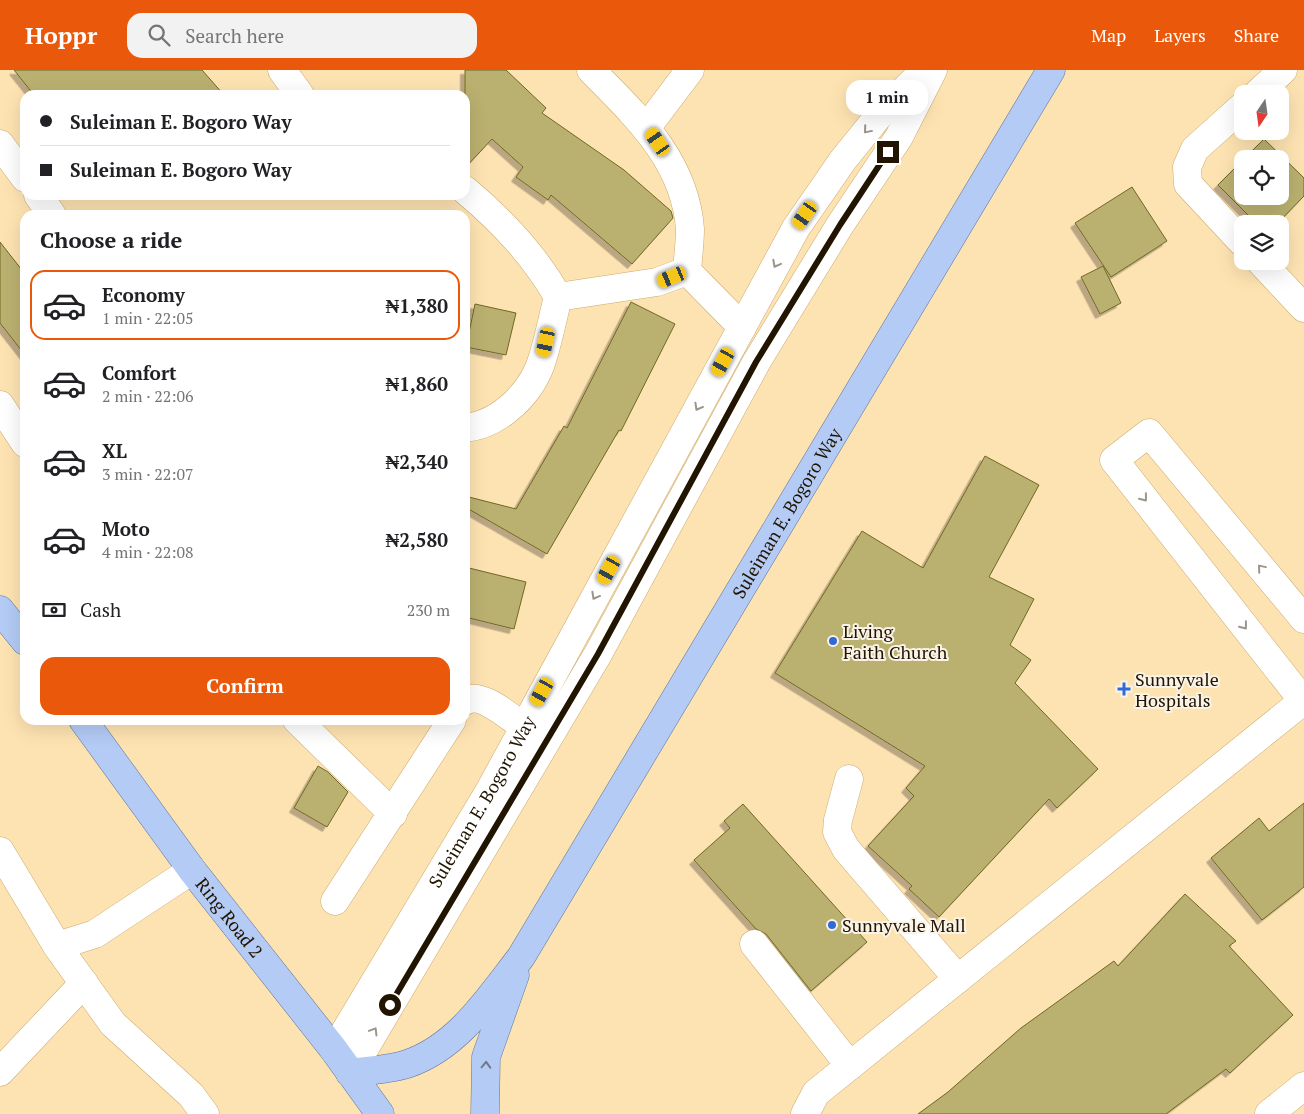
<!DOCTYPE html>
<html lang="en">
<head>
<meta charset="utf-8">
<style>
  :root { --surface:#fff; --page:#f2f2f2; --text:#202124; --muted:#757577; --line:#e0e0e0; --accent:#ea580c }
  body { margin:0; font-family:"PT Serif",serif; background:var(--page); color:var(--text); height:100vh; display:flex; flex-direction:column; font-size:19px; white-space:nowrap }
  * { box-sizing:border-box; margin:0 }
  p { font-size:16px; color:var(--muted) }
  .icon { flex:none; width:28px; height:28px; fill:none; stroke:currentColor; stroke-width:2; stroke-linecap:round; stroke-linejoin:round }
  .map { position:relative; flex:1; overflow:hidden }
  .drawer { position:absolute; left:20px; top:140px; width:450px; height:515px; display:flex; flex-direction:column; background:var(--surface); border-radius:15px; box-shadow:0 5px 20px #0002 }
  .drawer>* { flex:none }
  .banner { position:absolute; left:20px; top:20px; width:450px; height:110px; border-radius:15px; box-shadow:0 5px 20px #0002; display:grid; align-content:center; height:110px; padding:0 20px; background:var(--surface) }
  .needle { width:32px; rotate:193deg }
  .fabs { position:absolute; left:1234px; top:15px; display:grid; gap:10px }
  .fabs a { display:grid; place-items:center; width:55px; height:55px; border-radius:10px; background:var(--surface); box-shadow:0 5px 20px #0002; font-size:25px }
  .end { position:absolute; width:22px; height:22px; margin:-11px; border:6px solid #211400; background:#fff; box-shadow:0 0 0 2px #fff }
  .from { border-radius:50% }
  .bubble { position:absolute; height:35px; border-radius:15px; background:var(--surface); box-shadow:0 5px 20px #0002; font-size:16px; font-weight:700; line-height:35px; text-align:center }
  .car { position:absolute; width:15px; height:30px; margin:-15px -8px; border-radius:6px; box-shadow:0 0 4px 1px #0007; background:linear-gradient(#f5c518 24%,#345 0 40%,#f5c518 0 76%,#345 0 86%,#f5c518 0) }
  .banner b { display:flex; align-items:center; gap:18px; height:48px; font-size:19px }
  .banner b+b { border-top:1px solid var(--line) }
  .banner i { width:12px; height:12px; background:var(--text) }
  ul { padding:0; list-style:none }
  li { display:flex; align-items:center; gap:15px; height:70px; margin:0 10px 8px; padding:0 10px; border:2px solid transparent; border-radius:15px }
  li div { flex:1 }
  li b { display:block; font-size:19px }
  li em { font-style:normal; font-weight:700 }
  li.active { border-color:var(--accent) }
  li>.icon { width:45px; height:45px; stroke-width:1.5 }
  h2 { padding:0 20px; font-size:22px; line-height:60px }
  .pay { display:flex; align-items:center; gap:12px; height:55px; padding:0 20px; font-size:19px }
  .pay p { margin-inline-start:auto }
  .cta { display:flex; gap:10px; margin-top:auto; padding:10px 20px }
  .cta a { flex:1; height:58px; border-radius:15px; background:var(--accent); color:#fff; font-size:20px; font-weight:700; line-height:58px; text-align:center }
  header { display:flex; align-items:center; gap:30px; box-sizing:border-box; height:70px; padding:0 25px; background:var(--accent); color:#fff }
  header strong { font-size:24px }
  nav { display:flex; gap:28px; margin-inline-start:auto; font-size:18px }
  .search { width:350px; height:45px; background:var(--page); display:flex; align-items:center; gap:12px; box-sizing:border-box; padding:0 18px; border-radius:15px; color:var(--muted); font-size:19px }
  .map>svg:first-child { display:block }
</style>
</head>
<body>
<header>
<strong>Hoppr</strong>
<div class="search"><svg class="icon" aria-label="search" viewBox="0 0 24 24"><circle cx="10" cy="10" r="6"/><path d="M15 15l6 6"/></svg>Search here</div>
<nav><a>Map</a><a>Layers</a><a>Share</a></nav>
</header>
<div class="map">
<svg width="1304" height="1044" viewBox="0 0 1304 1044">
  <defs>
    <filter id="shadow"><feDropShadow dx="-4.5" dy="4.5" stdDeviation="0" flood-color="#0004"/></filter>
  </defs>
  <rect width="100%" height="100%" fill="#fee3b2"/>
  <g fill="#bab16f" stroke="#706725" filter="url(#shadow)">
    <polygon points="14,0 202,0 224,25 34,25"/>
    <polygon points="465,0 506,0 546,38 542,43 624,100 671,141 673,148 632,194 551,125 548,130 516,107 523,97 492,69 465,98"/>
    <polygon points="1264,69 1304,108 1304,126 1277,154 1257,154 1218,115 1242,91 1242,126 1280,126 1280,89 1244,89"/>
    <polygon points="1132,117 1167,171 1111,207 1075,153"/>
    <polygon points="0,172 25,204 25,285 0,253"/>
    <polygon points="1103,196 1121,233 1100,244 1081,207"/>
    <polygon points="631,232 675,254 621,361 619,360 547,484 465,437 465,426 516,439 564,356 567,358"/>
    <polygon points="475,234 516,243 506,285 466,277"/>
    <polygon points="985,386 1039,415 989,507 1034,529 1010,575 1031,590 1015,613 1098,699 1057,738 1049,729 939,847 909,819 912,816 868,776 914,726 906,718 925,696 775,603 862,461 923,498"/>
    <polygon points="465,497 526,512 514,559 465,547"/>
    <polygon points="318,696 328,702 348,722 327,757 294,738"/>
    <polygon points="1304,733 1304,817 1262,850 1211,788 1259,748 1269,761"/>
    <polygon points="743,734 867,872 811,921 766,864 756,859 694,790 730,758 724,751"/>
    <polygon points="1185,824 1236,871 1229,876 1293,945 1230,1003 1226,999 1166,1044 918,1044 948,1022 1021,958 1114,891 1118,896"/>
  </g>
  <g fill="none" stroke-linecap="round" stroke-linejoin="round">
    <g stroke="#cbaa6e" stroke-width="29">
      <g id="minor">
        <polyline points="282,0 300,25"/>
        <path d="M591,0C636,46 685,90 690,159C690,172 688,187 687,201L742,257"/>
        <polyline points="1257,24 1283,0"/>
        <polyline points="1242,37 1195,79 1187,97 1188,114 1242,172"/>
        <polyline points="647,57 690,0"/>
        <polyline points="0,74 25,108"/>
        <path d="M465,120C501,150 535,186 558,227C553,247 549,267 543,287C533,322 501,354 465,358"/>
        <polyline points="38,125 52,145"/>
        <polyline points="1260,191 1304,238"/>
        <polyline points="558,227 657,212 687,201"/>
        <polyline points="0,335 25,373"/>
        <polyline points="1304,549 1149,363 1114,390 1304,632"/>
        <path d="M465,631C481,621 509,647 523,656"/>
        <polyline points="297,650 393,744"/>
        <polyline points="849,709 838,750 837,762 846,779 958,909"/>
        <polyline points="0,781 57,876"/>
        <polyline points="192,800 95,864 57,876 113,954 191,1025 205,1044"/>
        <polyline points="335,831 452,650"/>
        <polyline points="754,874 850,996"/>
        <path id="s1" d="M334,980L490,720L796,158L843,90L881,43L924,1"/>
        <polyline points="0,1002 84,913"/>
        <polyline points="350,1003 598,584 757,291 840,155 899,67 933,0"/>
        <polyline points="805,1044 816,1023 1303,631"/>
        <polyline points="1269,1044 1304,1016"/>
      </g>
    </g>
    <g stroke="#5f749b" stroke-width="29">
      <g id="major">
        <polyline points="0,540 25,571"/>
        <path id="s2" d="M83,650L192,800L334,980L380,1044"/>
        <path id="s3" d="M350,1003C368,1000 389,1000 407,994C458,977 489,928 521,887L1051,0"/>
        <polyline points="485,1044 486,987 515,905"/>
      </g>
    </g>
    <use href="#minor" stroke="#fff" stroke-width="28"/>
    <use href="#major" stroke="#b3cbf5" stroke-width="28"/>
  </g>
  <defs><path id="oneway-chevron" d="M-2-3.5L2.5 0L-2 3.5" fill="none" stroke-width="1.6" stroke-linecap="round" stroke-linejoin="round" transform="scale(1.25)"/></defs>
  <g stroke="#9b958c">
    <use href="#oneway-chevron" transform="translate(867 60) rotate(130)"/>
    <use href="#oneway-chevron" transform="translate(776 194) rotate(118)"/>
    <use href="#oneway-chevron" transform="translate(698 337) rotate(119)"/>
    <use href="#oneway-chevron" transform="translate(1144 428) rotate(52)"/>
    <use href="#oneway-chevron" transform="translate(1261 498) rotate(-130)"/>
    <use href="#oneway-chevron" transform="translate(595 526) rotate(119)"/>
    <use href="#oneway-chevron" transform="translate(1244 556) rotate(52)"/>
    <use href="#oneway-chevron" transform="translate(374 961) rotate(-59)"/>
  </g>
  <use stroke="#717987" href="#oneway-chevron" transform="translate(486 995) rotate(-88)"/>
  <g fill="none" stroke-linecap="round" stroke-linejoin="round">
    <polyline stroke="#211400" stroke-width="6" points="390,935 598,584 756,292 840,155 888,82"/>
  </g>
  <g fill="#2f6ad8" stroke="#faf3e7" stroke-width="2">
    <circle cx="833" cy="571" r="5"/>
    <path d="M1121.5 611.5h5v5h5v5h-5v5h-5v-5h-5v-5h5z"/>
    <circle cx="832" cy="855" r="5"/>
  </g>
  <g text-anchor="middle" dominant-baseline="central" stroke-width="4" stroke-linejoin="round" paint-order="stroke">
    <g font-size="18" fill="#211400" stroke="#faf3e7">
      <text stroke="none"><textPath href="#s3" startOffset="734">Suleiman E. Bogoro Way</textPath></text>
      <text stroke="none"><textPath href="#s1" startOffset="289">Suleiman E. Bogoro Way</textPath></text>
      <text stroke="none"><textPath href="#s2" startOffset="246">Ring Road 2</textPath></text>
    </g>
    <g font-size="18" fill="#211400" stroke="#faf3e7" text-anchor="start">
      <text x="843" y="561">Living<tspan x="843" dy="21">Faith Church</tspan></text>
      <text x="1135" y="609">Sunnyvale<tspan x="1135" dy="21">Hospitals</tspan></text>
      <text x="842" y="855">Sunnyvale Mall</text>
    </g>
  </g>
</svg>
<div class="fabs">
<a><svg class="needle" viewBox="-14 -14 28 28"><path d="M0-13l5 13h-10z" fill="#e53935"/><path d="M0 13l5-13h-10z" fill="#757577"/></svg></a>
<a><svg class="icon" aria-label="locate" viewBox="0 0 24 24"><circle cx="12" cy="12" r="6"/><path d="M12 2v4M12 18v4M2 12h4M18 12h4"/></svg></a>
<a><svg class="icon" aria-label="layers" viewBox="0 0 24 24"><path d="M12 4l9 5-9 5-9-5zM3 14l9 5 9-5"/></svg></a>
</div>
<i class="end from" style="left:390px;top:935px"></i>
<i class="end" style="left:888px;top:82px"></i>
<div class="bubble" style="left:846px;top:10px;width:82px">1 min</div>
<i class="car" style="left:658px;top:72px;rotate:325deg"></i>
<i class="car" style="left:805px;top:145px;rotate:215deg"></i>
<i class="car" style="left:672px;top:207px;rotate:248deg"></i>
<i class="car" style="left:546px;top:272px;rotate:192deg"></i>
<i class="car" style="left:723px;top:292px;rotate:209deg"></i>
<i class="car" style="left:609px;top:500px;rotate:209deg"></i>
<i class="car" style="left:542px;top:622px;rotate:209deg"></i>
<div class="banner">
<b><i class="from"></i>Suleiman E. Bogoro Way</b>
<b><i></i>Suleiman E. Bogoro Way</b>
</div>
<section class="drawer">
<h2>Choose a ride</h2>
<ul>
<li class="active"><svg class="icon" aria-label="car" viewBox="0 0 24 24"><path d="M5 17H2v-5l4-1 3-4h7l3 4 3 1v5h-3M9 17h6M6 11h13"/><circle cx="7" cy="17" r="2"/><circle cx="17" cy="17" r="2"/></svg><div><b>Economy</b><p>1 min · 22:05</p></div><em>₦1,380</em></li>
<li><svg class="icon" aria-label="car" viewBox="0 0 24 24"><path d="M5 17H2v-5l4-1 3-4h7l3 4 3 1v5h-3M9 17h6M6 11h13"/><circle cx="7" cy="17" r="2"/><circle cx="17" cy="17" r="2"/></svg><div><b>Comfort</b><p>2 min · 22:06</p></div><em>₦1,860</em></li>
<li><svg class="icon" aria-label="car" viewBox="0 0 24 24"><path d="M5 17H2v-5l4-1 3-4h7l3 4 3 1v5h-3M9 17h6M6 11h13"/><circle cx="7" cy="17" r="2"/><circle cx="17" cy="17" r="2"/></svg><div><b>XL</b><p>3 min · 22:07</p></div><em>₦2,340</em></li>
<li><svg class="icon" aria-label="car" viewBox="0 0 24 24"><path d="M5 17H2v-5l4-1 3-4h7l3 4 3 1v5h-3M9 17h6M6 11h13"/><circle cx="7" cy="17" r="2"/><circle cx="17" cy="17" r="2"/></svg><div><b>Moto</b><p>4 min · 22:08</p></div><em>₦2,580</em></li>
</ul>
<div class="pay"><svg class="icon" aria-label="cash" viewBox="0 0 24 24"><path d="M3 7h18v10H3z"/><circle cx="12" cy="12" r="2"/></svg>Cash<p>230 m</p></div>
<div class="cta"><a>Confirm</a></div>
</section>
</div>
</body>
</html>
